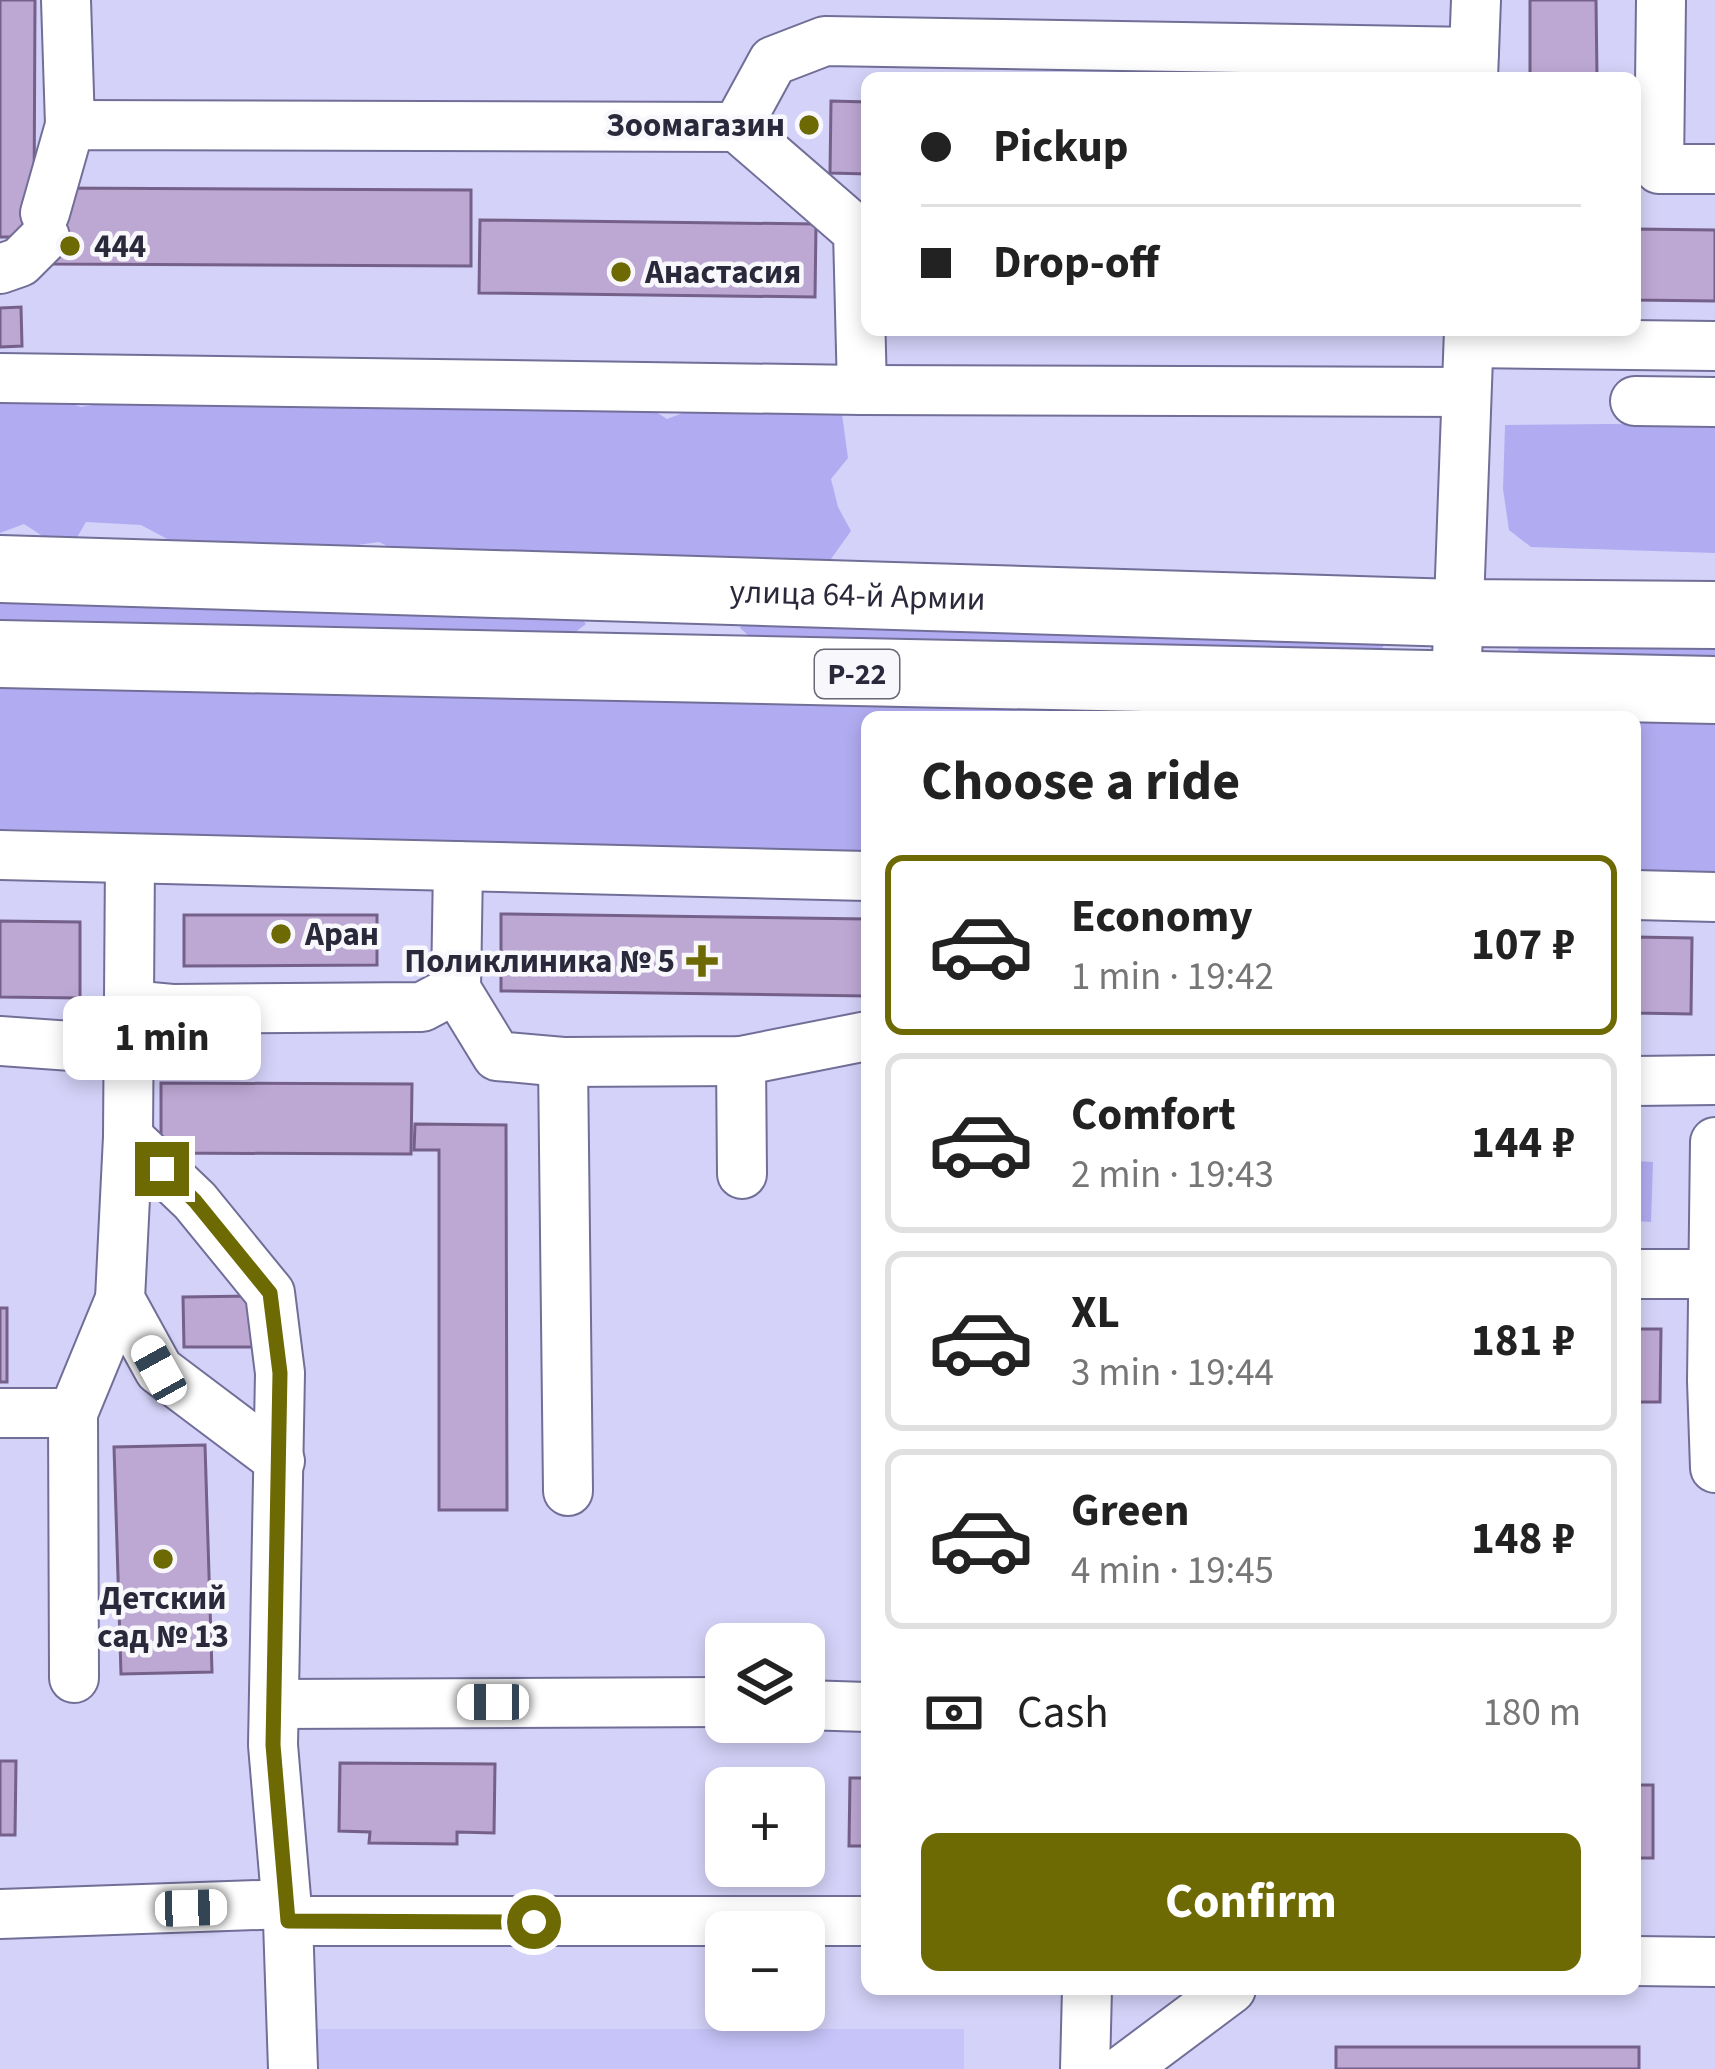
<!DOCTYPE html>
<html lang="en">
<head>
<meta charset="utf-8">
<style>
  :root { --surface:#fff; --page:#f6f6f6; --text:#222; --muted:#767676; --line:#e0e0e0; --accent:#6d6903 }
  body { margin:0; font-family:"Source Sans 3",sans-serif; background:var(--page); color:var(--text); height:100vh; display:flex; flex-direction:column; font-size:45px; white-space:nowrap }
  * { box-sizing:border-box; margin:0 }
  p { font-size:39px; color:var(--muted) }
  .icon { flex:none; width:66px; height:66px; fill:none; stroke:currentColor; stroke-width:2; stroke-linecap:round; stroke-linejoin:round }
  .map { position:relative; flex:1; overflow:hidden }
  .drawer { position:absolute; left:861px; top:711px; width:780px; height:1284px; display:flex; flex-direction:column; background:var(--surface); border-radius:18px; box-shadow:0 6px 18px #0003 }
  .drawer>* { flex:none }
  .guide { position:absolute; left:861px; top:72px; width:780px; height:264px; border-radius:18px; box-shadow:0 6px 18px #0003; display:grid; align-content:center; height:264px; padding:0 60px; background:var(--surface) }
  .controls { position:absolute; left:705px; top:1623px; display:grid; gap:24px }
  .controls a { display:grid; place-items:center; width:120px; height:120px; border-radius:18px; background:var(--surface); box-shadow:0 6px 18px #0003; font-size:60px }
  .end { position:absolute; width:54px; height:54px; margin:-27px; border:15px solid #6d6903; background:#fff; box-shadow:0 0 0 6px #fff }
  .from { border-radius:50% }
  .bubble { position:absolute; height:84px; border-radius:18px; background:var(--surface); box-shadow:0 6px 18px #0003; font-size:39px; font-weight:700; line-height:84px; text-align:center }
  .car { position:absolute; width:36px; height:72px; margin:-36px -18px; border-radius:15px; box-shadow:0 0 9px 3px #0007; background:linear-gradient(#fff 24%,#345 0 40%,#fff 0 76%,#345 0 86%,#fff 0) }
  .guide b { display:flex; align-items:center; gap:42px; height:114px; font-size:45px }
  .guide b+b { border-top:3px solid var(--line) }
  .guide i { width:30px; height:30px; background:var(--text) }
  ul { padding:0; list-style:none }
  li { display:flex; align-items:center; gap:36px; height:180px; margin:0 24px 18px; padding:0 36px; border:6px solid var(--line); border-radius:18px }
  li div { flex:1 }
  li b { display:block; font-size:45px }
  li em { font-style:normal; font-weight:700 }
  li.selected { border-color:var(--accent) }
  li>.icon { width:108px; height:108px; stroke-width:1.5 }
  h2 { padding:0 60px; font-size:54px; line-height:144px }
  .pay { display:flex; align-items:center; gap:30px; height:132px; padding:0 60px; font-size:45px }
  .pay p { margin-inline-start:auto }
  .button { display:flex; gap:24px; margin-top:auto; padding:24px 60px }
  .button a { flex:1; height:138px; border-radius:18px; background:var(--accent); color:#fff; font-size:48px; font-weight:700; line-height:138px; text-align:center }
  .map>svg:first-child { display:block }
</style>
</head>
<body>
<div class="map">
<svg width="1715" height="2069" viewBox="0 0 1715 2069">
  <rect width="100%" height="100%" fill="#d4d2f8"/>
  <rect fill="#c7c4fa" x="316" y="2029" width="648" height="40"/>
  <g fill="#b1acf1">
    <polygon points="54,398 81,407 111,402 653,410 667,419 691,410 820,402 842,414 848,458 831,479 838,507 851,531 831,559 797,566 494,560 465,550 395,550 379,542 315,551 240,551 214,541 169,540 141,525 86,522 76,539 50,541 24,524 0,533 0,401"/>
    <polygon points="1611,424 1715,425 1715,553 1531,547 1509,530 1503,489 1505,425"/>
    <polygon points="0,600 575,611 586,624 574,633 0,622"/>
    <polygon points="744,616 1387,638 1380,653 749,636 740,628"/>
    <polygon points="1715,638 1715,666 1516,656 1521,640"/>
    <polygon points="0,682 1715,715 1715,875 1635,873 1635,717 867,717 867,853 0,829"/>
    <polygon points="1635,1161 1653,1162 1651,1222 1635,1221"/>
  </g>
  <g fill="#bda8d3" stroke="#746088" stroke-width="3">
    <polygon points="0,0 35,0 34,213 45,237 0,237"/>
    <polygon points="1530,0 1596,0 1597,78 1530,78"/>
    <polygon points="831,101 867,102 867,174 830,173"/>
    <polygon points="52,188 471,190 471,266 51,264"/>
    <polygon points="480,220 816,224 815,297 479,293"/>
    <polygon points="1635,229 1715,230 1715,301 1635,300"/>
    <polygon points="21,307 22,346 0,347 0,308"/>
    <polygon points="501,914 867,919 867,996 501,991"/>
    <polygon points="184,915 377,915 377,965 184,966"/>
    <polygon points="0,921 80,922 80,998 0,997"/>
    <polygon points="1635,937 1692,938 1691,1014 1635,1013"/>
    <polygon points="161,1083 412,1084 411,1154 161,1153"/>
    <polygon points="865,1116 867,1116 867,1362"/>
    <polygon points="415,1124 506,1125 507,1510 439,1510 439,1150 414,1150"/>
    <polygon points="252,1296 253,1347 184,1347 183,1297"/>
    <rect x="0" y="1308" width="7" height="74"/>
    <polygon points="1635,1329 1661,1329 1660,1402 1635,1402"/>
    <polygon points="205,1445 212,1672 121,1674 114,1447"/>
    <polygon points="0,1761 16,1761 15,1835 0,1835"/>
    <polygon points="340,1763 495,1764 494,1833 457,1832 457,1844 369,1843 370,1832 339,1831"/>
    <polygon points="850,1778 867,1778 867,1846 849,1846"/>
    <rect x="1635" y="1785" width="18" height="73"/>
    <rect x="1336" y="2047" width="303" height="22"/>
  </g>
  <g fill="none" stroke-linecap="round" stroke-linejoin="round">
    <g stroke="#716e98" stroke-width="52">
      <g id="minor">
        <polyline points="66,0 70,125"/>
        <polyline points="1661,0 1659,169 1715,169"/>
        <polyline points="1473,78 1476,0"/>
        <polyline points="737,127 773,61 825,41 1474,52"/>
        <polyline points="45,213 70,125 737,127 858,232 862,390"/>
        <polyline points="0,269 20,262 45,237"/>
        <polyline points="1469,343 1715,346"/>
        <polyline points="0,378 862,390 1465,392"/>
        <polyline points="1635,401 1715,402"/>
        <polyline points="1456,686 1469,330"/>
        <polyline points="0,855 867,876"/>
        <polyline points="130,859 128,1137 120,1299 159,1370 280,1461"/>
        <polyline points="458,866 456,989 497,1056 563,1062 741,1061 867,1036"/>
        <polyline points="1635,895 1715,897"/>
        <polyline points="129,1005 172,1009 422,1007 456,989"/>
        <polyline points="0,1041 128,1050"/>
        <polyline points="741,1061 742,1174"/>
        <polyline points="563,1062 568,1491"/>
        <polyline points="1635,1081 1715,1080"/>
        <polyline points="128,1137 195,1201 270,1293 280,1373 273,1745 288,1921 293,2069"/>
        <polyline points="1715,1142 1712,1381 1715,1468"/>
        <polyline points="1635,1274 1713,1274"/>
        <polyline points="0,1413 73,1413"/>
        <polyline points="74,1678 73,1413 120,1299"/>
        <polyline points="274,1704 726,1702"/>
        <polyline points="804,1705 867,1707"/>
        <polyline points="0,1914 287,1904"/>
        <polyline points="288,1921 867,1921"/>
        <polyline points="1635,1961 1715,1962"/>
        <polyline points="1085,2069 1087,1989"/>
        <polyline points="1124,2069 1231,1989"/>
      </g>
    </g>
    <g stroke="#716e98" stroke-width="70">
      <g id="highway">
        <path id="s1" d="M0,569L1456,613L1715,615"/>
        <polyline points="0,654 1715,690"/>
      </g>
    </g>
    <use href="#minor" stroke="#fff" stroke-width="48"/>
    <use href="#highway" stroke="#fff" stroke-width="66"/>
  </g>
  <g fill="none" stroke-linecap="round" stroke-linejoin="round">
    <polyline stroke="#6d6903" stroke-width="15" points="162,1169 195,1201 270,1293 280,1373 273,1745 288,1921 534,1922"/>
  </g>
  <g fill="#6d6903" stroke="#f7f7fc" stroke-width="4.5">
    <circle cx="809" cy="125" r="12"/>
    <circle cx="70" cy="246" r="12"/>
    <circle cx="621" cy="272" r="12"/>
    <circle cx="281" cy="934" r="12"/>
    <path d="M696 943h12v12h12v12h-12v12h-12v-12h-12v-12h12z"/>
    <circle cx="163" cy="1559" r="12"/>
  </g>
  <g text-anchor="middle" dominant-baseline="central" stroke-width="9" stroke-linejoin="round" paint-order="stroke">
    <rect fill="#f7f7fc" stroke="#686775" stroke-width="3" x="815" y="650" width="84" height="48" rx="9"/>
    <g font-size="30" font-weight="bold" fill="#2a293b">
      <text x="857" y="674">Р-22</text>
    </g>
    <g font-size="33" font-weight="bold" fill="#2a293b" stroke="#f7f7fc" text-anchor="start">
      <text x="785" y="125" text-anchor="end">Зоомагазин</text>
      <text x="94" y="246">444</text>
      <text x="645" y="272">Анастасия</text>
      <text x="305" y="934">Аран</text>
      <text x="675" y="961" text-anchor="end">Поликлиника № 5</text>
      <text x="163" y="1598" text-anchor="middle">Детский<tspan x="163" dy="38">сад № 13</tspan></text>
    </g>
    <g font-size="33" fill="#2a293b" stroke="#f7f7fc">
      <text stroke="none"><textPath href="#s1" startOffset="858">улица 64-й Армии</textPath></text>
    </g>
  </g>
</svg>
<div class="controls">
<a><svg class="icon" aria-label="layers" viewBox="0 0 24 24"><path d="M12 4l9 5-9 5-9-5zM3 14l9 5 9-5"/></svg></a>
<a>+</a>
<a>−</a>
</div>
<i class="end from" style="left:534px;top:1922px"></i>
<i class="end" style="left:162px;top:1169px"></i>
<div class="bubble" style="left:63px;top:996px;width:198px">1 min</div>
<i class="car" style="left:159px;top:1370px;rotate:331deg"></i>
<i class="car" style="left:493px;top:1702px;rotate:270deg"></i>
<i class="car" style="left:191px;top:1908px;rotate:88deg"></i>
<div class="guide">
<b><i class="from"></i>Pickup</b>
<b><i></i>Drop-off</b>
</div>
<section class="drawer">
<h2>Choose a ride</h2>
<ul>
<li class="selected"><svg class="icon" aria-label="car" viewBox="0 0 24 24"><path d="M5 17H2v-5l4-1 3-4h7l3 4 3 1v5h-3M9 17h6M6 11h13"/><circle cx="7" cy="17" r="2"/><circle cx="17" cy="17" r="2"/></svg><div><b>Economy</b><p>1 min · 19:42</p></div><em>107 ₽</em></li>
<li><svg class="icon" aria-label="car" viewBox="0 0 24 24"><path d="M5 17H2v-5l4-1 3-4h7l3 4 3 1v5h-3M9 17h6M6 11h13"/><circle cx="7" cy="17" r="2"/><circle cx="17" cy="17" r="2"/></svg><div><b>Comfort</b><p>2 min · 19:43</p></div><em>144 ₽</em></li>
<li><svg class="icon" aria-label="car" viewBox="0 0 24 24"><path d="M5 17H2v-5l4-1 3-4h7l3 4 3 1v5h-3M9 17h6M6 11h13"/><circle cx="7" cy="17" r="2"/><circle cx="17" cy="17" r="2"/></svg><div><b>XL</b><p>3 min · 19:44</p></div><em>181 ₽</em></li>
<li><svg class="icon" aria-label="car" viewBox="0 0 24 24"><path d="M5 17H2v-5l4-1 3-4h7l3 4 3 1v5h-3M9 17h6M6 11h13"/><circle cx="7" cy="17" r="2"/><circle cx="17" cy="17" r="2"/></svg><div><b>Green</b><p>4 min · 19:45</p></div><em>148 ₽</em></li>
</ul>
<div class="pay"><svg class="icon" aria-label="cash" viewBox="0 0 24 24"><path d="M3 7h18v10H3z"/><circle cx="12" cy="12" r="2"/></svg>Cash<p>180 m</p></div>
<div class="button"><a>Confirm</a></div>
</section>
</div>
</body>
</html>
